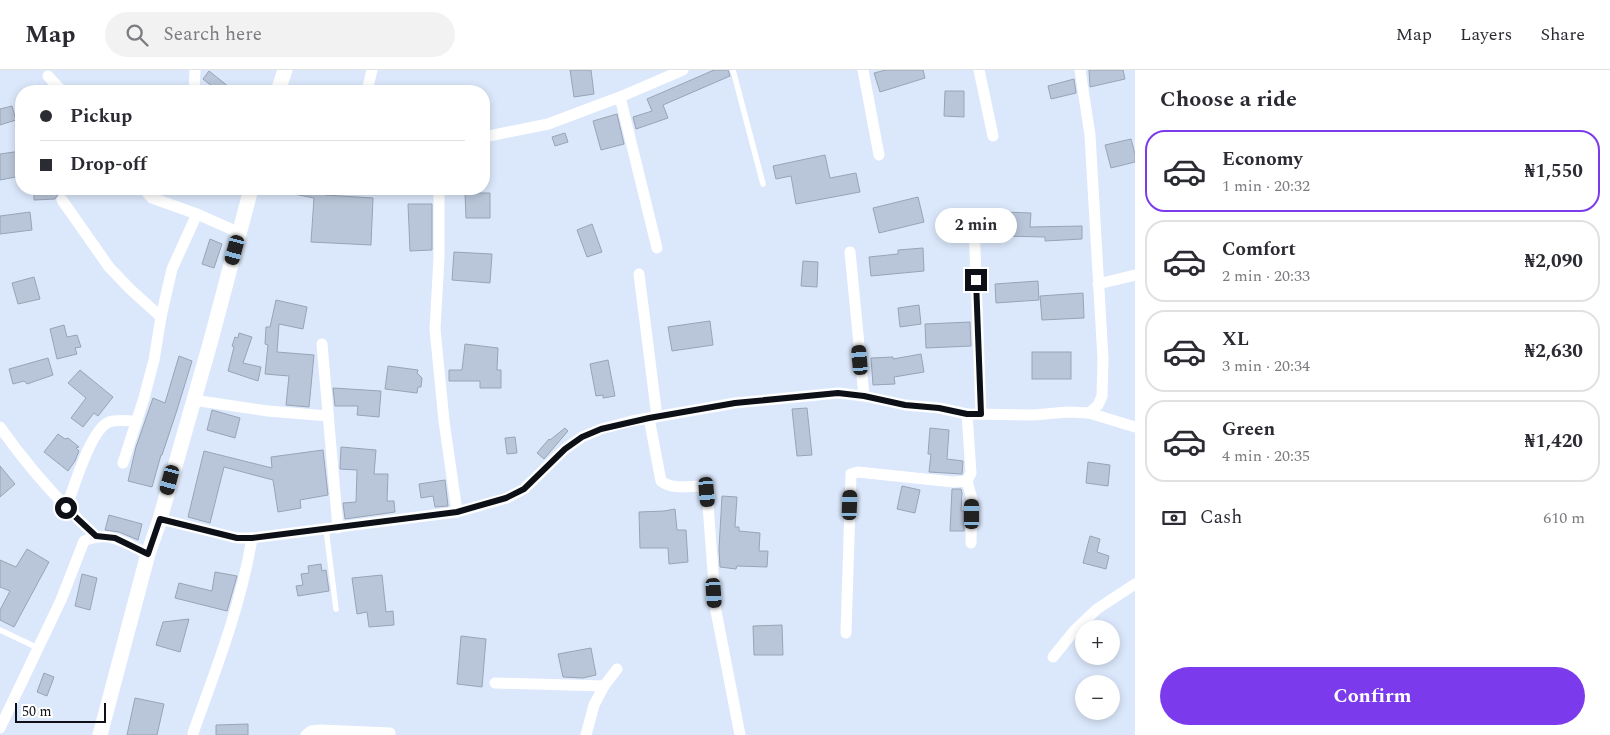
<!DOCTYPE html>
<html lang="en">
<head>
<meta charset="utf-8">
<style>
  :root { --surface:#fff; --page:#f2f2f3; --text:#2b2b33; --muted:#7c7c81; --line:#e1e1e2; --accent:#7c3aed }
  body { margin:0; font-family:Spectral,serif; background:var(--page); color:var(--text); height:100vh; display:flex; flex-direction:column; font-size:19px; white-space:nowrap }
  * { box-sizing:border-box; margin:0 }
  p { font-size:16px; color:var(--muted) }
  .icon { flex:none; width:28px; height:28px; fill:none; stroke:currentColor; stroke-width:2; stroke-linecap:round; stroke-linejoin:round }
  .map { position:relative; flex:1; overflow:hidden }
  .panel { display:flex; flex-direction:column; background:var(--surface); width:475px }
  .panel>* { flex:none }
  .guide { position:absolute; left:15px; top:15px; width:475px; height:110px; border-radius:20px; box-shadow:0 2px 8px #0003; display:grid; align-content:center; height:110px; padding:0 25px; background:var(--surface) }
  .fabs { position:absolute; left:1075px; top:550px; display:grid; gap:10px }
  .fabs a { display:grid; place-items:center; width:45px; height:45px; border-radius:50%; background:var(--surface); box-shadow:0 2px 8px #0003; font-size:25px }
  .scale { position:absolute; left:15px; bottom:12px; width:91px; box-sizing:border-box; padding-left:5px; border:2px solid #0d1117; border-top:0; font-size:14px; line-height:18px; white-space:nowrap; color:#0d1117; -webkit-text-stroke:4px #fff; paint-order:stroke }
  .end { position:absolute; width:22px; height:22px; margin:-11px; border:6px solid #0d1117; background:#fff; box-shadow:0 0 0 2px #fff }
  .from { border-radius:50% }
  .bubble { position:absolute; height:35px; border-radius:18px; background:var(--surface); box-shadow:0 2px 8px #0003; font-size:16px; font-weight:700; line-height:35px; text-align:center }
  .car { position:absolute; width:15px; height:30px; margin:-15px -8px; border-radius:6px; box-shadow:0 0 4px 1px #0007; background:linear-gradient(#222 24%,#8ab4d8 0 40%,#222 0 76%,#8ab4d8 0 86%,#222 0) }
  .guide b { display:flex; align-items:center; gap:18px; height:48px; font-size:19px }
  .guide b+b { border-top:1px solid var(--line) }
  .guide i { width:12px; height:12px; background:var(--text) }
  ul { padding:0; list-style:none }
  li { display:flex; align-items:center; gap:15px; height:82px; margin:0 10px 8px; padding:0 15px; border:2px solid var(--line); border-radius:20px }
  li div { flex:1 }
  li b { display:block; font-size:19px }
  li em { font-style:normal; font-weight:700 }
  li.selected { border-color:var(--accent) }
  li>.icon { width:45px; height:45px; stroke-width:1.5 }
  h2 { padding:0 25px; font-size:22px; line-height:60px }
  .pay { display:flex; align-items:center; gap:12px; height:55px; padding:0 25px; font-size:19px }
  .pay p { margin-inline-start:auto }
  .action { display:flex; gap:10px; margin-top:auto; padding:10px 25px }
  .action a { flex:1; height:58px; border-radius:30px; background:var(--accent); color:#fff; font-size:20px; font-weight:700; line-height:58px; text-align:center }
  header { display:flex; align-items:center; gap:30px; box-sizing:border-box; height:70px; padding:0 25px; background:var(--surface); border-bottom:1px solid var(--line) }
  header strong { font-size:24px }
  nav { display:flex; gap:28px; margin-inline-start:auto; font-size:18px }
  .search { width:350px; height:45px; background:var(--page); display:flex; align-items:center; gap:12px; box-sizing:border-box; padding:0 18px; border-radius:28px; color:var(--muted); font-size:19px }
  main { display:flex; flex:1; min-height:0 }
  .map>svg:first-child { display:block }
</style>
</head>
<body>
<header>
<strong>Map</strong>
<div class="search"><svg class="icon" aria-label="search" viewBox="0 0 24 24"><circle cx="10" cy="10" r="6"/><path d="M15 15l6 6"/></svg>Search here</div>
<nav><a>Map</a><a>Layers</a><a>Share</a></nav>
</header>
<main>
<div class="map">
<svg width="1135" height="665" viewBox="0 0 1135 665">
  <rect width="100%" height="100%" fill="#dbe8fb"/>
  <g fill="#b9c6d9" stroke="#98a4b6">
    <polygon points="570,0 591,0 594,24 574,27"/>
    <polygon points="714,0 728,0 730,6 663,35 668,48 636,59 633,47 652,41 647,29"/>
    <polygon points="886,0 923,0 925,8 880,22 874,3"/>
    <polygon points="1089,0 1123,0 1125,9 1090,17"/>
    <polygon points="209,1 234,21 218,21 203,9"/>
    <polygon points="1074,9 1076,23 1051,29 1048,16"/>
    <polygon points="945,21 964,21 964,47 944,46"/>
    <polygon points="12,36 16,50 0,55 0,39"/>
    <polygon points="617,44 624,74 601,80 593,51"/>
    <polygon points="565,63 568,72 555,76 552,67"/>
    <polygon points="1131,69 1135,84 1135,92 1111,98 1105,75"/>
    <polygon points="21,81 21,106 0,110 0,84"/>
    <polygon points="825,85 830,108 856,103 860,122 796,134 791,106 776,109 773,96"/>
    <polygon points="34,119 59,119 59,123 55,129 34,130"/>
    <polygon points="290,119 326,119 325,125 373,128 371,175 311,172 314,128 289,123"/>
    <polygon points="465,123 490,123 490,148 466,148"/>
    <polygon points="918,127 924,152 879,163 873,138"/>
    <polygon points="408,134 432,134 432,180 410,181"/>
    <polygon points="30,142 32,160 0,164 0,146"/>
    <polygon points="1004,142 1031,143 1030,157 1082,156 1082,169 1045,171 1045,167 1004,166"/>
    <polygon points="592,154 602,182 587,187 577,160"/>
    <polygon points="210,169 222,174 214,198 202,194"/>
    <polygon points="923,178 924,201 871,206 869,187 898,184 898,180"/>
    <polygon points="454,182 492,184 490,213 452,210"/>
    <polygon points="803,191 818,192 817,217 801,216"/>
    <polygon points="34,207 40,229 18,234 12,213"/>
    <polygon points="1038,211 1039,230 996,233 995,214"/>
    <polygon points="1083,223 1084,248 1042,250 1040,226"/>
    <polygon points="276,230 307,237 303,259 279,254 277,282 314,285 309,337 286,335 289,306 265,304 268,275 265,274 266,257 270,257"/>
    <polygon points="919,235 921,254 900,257 898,238"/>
    <polygon points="710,251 713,275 672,281 668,257"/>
    <polygon points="970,252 971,276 926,278 925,254"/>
    <polygon points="64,255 67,267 77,265 81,277 75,278 77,284 57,289 50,259"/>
    <polygon points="239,263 252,267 243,293 261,297 258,311 228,301 234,277 232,276 235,267 238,268"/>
    <polygon points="465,274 498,278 497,300 501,300 501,318 480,318 480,311 449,311 449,300 462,300"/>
    <rect x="1032" y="282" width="39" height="27"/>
    <polygon points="921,284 924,302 894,307 895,314 873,315 871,288 893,287 893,289"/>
    <polygon points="179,286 192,291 177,340 162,385 161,385 152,417 128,411 136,377 153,328 165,333"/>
    <polygon points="48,288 53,305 27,314 24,311 13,314 9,299"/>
    <polygon points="608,290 615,326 603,328 603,325 596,326 590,294"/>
    <polygon points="388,296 418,300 417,303 422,308 421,317 418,317 417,323 385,319"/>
    <polygon points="80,300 113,327 98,346 94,343 83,357 71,348 86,328 68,313"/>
    <polygon points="333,318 381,321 379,347 357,345 358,336 335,336"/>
    <polygon points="807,338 812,385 797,386 792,339"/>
    <polygon points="212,340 240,348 235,368 207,360"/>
    <polygon points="565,358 568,361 544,389 537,383 549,369 550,370"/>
    <polygon points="930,358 949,360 947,389 963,391 962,404 929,402 931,384 928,384"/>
    <polygon points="58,364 65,369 68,368 79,377 76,378 79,381 75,391 68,401 44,382"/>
    <polygon points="515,367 517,383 507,384 505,368"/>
    <polygon points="341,377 376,380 374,404 388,404 387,431 394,431 395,442 345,449 343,433 356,432 357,400 340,399"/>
    <polygon points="323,380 328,425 300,430 301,438 278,442 273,410 224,397 210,453 188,447 204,381 272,398 271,387"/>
    <polygon points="1088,392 1110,395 1108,416 1086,413"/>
    <polygon points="0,396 15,414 0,427"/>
    <polygon points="445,410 448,436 435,437 433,426 421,428 419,414"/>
    <polygon points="902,416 920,420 915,443 897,439"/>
    <polygon points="952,419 961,419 962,423 961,441 964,441 964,461 950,461"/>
    <polygon points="722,426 737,427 735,457 739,457 739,461 760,463 759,481 768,481 767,497 737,496 736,499 720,497 719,479"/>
    <polygon points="675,439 677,460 686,460 688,492 669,494 668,478 640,478 639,442 664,441"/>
    <polygon points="109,445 142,454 138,470 119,462 105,460"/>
    <polygon points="1090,466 1100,469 1097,482 1109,486 1106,499 1083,493"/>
    <polygon points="27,479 49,492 14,557 0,550 0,540 10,521 0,517 0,490 16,497"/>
    <polygon points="321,494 322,501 326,500 329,521 298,526 296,516 303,515 301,504 309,503 308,496"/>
    <polygon points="215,502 237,506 227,541 175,528 179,513 212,521"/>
    <polygon points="82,504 97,508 90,540 75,536"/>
    <polygon points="382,505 386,542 393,541 394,555 369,557 367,542 357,544 352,508"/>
    <polygon points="189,549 180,582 156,575 163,552"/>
    <polygon points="782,555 783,585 754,585 753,556"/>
    <polygon points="461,566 486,569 482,617 457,614"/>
    <polygon points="591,578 596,605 583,608 563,607 558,584"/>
    <polygon points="44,603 54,607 47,626 37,622"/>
    <polygon points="135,628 164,634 157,665 127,665"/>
    <polygon points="248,654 248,665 216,665 216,655"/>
  </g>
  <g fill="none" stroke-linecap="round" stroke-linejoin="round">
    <g stroke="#fff" stroke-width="5.5">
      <polyline points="733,0 763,114"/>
      <polyline points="326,459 336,539"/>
      <polyline points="0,560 38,578"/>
    </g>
    <g stroke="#fff" stroke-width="11">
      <polyline points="863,0 879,85"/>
      <polyline points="979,0 993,66"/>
      <polyline points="48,6 62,21"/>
      <polyline points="194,21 195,0"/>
      <polyline points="367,21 372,0"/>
      <polyline points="620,27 657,178"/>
      <polyline points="484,67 548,54 620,27 683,0"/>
      <polyline points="144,119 152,128 197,144 240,163"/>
      <polyline points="439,119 439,188 435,259 444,351 457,442"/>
      <polyline points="62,130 109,197 130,219 161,247"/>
      <polyline points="974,153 981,344"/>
      <polyline points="850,182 864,326"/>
      <polyline points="639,204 657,347"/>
      <polyline points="1098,214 1135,205"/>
      <polyline points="322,274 338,458"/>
      <polyline points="193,330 268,341 328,346"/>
      <polyline points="1089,343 1135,357"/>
      <path d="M649,348L661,411C672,420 689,416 703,416L707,422L716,541L740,665"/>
      <path d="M0,357C28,397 60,433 96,466"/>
      <polyline points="123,393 144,328 154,290 161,247 172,199 197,144"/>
      <polyline points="967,411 972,429 971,473"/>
      <path d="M66,438C74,418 90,360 109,352C117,349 128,351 137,351"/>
      <polyline points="160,449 237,468 252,468 457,442 507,428 524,419 565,379 582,367 601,359 632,351 735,333 838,323 864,326 905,335 939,338 967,344 1033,345 1068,342 1089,343 1098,335 1102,326 1103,289 1090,65 1080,0"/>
      <polyline points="846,563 851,404 858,402 953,412 967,411 971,403 967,344"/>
      <polyline points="1053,587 1074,561 1097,539 1135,514"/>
      <polyline points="495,613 604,616"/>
      <path d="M0,658L61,530L84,471C110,460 125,473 148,484"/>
      <path d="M193,663C216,599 241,536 252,468"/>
      <polyline points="306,665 311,661 320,660 390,663"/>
      <polyline points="586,665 594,635 604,616 617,599"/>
    </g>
    <g stroke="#fff" stroke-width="15">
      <polyline points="278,21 285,0"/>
      <polyline points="100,665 148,484 160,449 211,270 251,119"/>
    </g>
  </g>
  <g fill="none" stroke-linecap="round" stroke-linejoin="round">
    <polyline stroke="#0d1117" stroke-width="6" points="66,438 96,466 115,468 148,484 160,449 237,468 252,468 457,442 506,428 524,419 565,379 582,367 601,359 649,348 735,333 838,323 864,326 905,335 939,338 967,344 981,344 976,210"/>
  </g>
</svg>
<div class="fabs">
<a>+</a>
<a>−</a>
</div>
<div class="scale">50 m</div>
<i class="end from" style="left:66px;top:438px"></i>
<i class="end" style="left:976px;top:210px"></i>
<div class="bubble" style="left:935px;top:138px;width:82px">2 min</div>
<i class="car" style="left:235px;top:180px;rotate:195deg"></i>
<i class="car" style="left:860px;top:290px;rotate:355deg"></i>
<i class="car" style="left:170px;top:410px;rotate:195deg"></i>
<i class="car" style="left:707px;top:422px;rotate:175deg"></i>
<i class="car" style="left:850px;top:435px;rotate:2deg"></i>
<i class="car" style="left:972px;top:444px;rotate:0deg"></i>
<i class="car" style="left:714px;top:523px;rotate:176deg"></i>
<div class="guide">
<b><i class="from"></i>Pickup</b>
<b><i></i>Drop-off</b>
</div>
</div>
<section class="panel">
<h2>Choose a ride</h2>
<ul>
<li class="selected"><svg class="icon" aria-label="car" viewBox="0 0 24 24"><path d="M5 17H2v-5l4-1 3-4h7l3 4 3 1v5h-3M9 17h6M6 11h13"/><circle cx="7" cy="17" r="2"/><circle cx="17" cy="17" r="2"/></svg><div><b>Economy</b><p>1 min · 20:32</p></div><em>₦1,550</em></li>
<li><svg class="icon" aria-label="car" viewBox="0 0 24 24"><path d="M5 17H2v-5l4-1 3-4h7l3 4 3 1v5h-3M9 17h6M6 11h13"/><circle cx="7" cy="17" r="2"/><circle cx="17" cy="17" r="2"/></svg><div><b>Comfort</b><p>2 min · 20:33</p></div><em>₦2,090</em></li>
<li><svg class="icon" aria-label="car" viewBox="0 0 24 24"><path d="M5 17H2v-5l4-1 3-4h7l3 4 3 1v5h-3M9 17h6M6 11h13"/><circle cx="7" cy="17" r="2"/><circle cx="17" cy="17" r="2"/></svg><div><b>XL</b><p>3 min · 20:34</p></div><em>₦2,630</em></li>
<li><svg class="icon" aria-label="car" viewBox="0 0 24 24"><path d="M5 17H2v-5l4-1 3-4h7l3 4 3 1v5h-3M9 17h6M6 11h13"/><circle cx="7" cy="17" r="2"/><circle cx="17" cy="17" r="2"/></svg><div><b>Green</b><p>4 min · 20:35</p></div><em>₦1,420</em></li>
</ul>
<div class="pay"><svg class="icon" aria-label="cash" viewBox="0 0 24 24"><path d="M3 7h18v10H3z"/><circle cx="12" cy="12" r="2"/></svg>Cash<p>610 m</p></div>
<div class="action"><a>Confirm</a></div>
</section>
</main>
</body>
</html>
